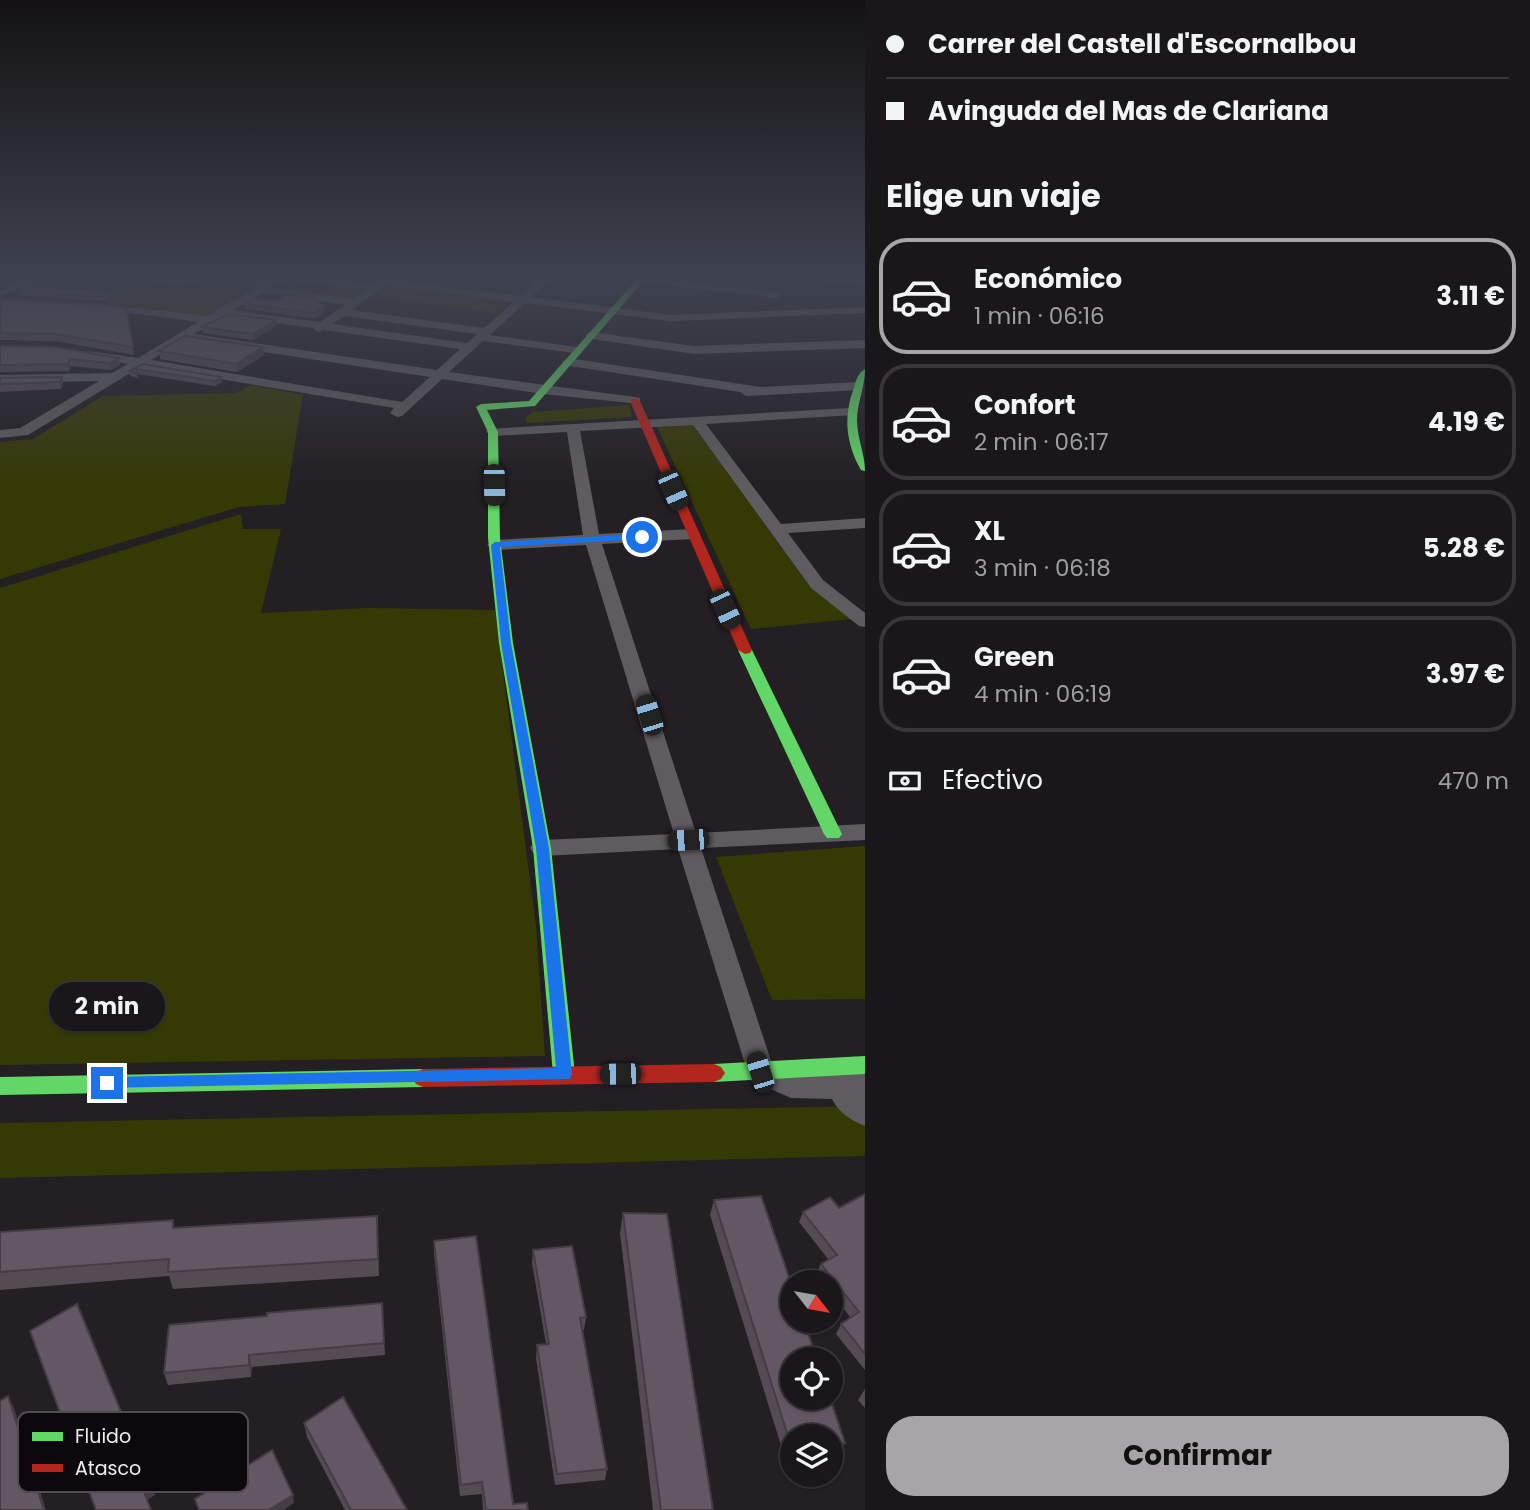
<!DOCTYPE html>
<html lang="es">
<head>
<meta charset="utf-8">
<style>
  :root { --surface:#1a171a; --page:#272427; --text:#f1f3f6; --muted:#9f9fa2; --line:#383639; --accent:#a9a4a8 }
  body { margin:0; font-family:Poppins,sans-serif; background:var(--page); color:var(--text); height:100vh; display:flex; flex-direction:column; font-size:26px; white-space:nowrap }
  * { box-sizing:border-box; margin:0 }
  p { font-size:23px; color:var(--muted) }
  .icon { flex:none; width:38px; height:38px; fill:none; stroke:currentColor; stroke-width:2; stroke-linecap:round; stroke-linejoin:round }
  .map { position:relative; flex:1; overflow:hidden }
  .side { display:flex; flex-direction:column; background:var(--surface); width:665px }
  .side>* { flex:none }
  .banner { display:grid; align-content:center; height:154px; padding:0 21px; background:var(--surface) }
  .needle { width:46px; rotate:121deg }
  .controls { position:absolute; left:780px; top:1270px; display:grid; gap:14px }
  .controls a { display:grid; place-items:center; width:63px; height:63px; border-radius:50%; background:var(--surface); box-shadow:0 2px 5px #0004,0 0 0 2px var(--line); font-size:35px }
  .end { position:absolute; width:32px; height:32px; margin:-16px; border:9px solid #1a73e8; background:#fff; box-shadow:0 0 0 4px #fff }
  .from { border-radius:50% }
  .bubble { position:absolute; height:49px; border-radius:24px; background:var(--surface); box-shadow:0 2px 5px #0004,0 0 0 2px var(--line); font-size:23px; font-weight:700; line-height:49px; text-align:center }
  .car { position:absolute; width:21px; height:42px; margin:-21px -10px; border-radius:9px; box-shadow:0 0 5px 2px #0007; background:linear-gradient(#222 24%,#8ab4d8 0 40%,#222 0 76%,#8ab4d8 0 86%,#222 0) }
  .banner b { display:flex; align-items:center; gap:24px; height:66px; font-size:26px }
  .banner b+b { border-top:2px solid var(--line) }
  .banner i { width:18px; height:18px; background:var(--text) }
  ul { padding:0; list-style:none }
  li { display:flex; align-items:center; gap:21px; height:116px; margin:0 14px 10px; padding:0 7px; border:4px solid var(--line); border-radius:28px }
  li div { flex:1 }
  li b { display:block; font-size:26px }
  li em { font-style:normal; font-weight:700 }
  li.current { border-color:var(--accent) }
  li>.icon { width:63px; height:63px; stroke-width:1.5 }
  h2 { padding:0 21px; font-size:32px; line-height:84px }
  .pay { display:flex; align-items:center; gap:18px; height:77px; padding:0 21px; font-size:26px }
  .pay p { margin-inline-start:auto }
  .button { display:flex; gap:14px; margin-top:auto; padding:14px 21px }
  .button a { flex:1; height:80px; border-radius:28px; background:var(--accent); color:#111; font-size:28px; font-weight:700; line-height:80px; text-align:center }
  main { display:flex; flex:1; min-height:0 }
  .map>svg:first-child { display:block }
</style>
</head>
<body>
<main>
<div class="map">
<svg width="865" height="1510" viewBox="0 0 865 1510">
  <rect width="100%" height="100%" fill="#231f23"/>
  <g fill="#373905">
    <polygon points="57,278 155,278 155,282 249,292 207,317 107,304 137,283"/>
    <polygon points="285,278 366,289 351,299 269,288"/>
    <polygon points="389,285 510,301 496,313 372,296"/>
    <polygon points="251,385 303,395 285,504 239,507 0,579 0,442 33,439 103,396 236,393"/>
    <polygon points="629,405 632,417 527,423 525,418 533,412"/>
    <polygon points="692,424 810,587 851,619 751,629 657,427"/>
    <polygon points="241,514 243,529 281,529 261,613 368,608 495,610 536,926 545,1056 0,1065 0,588"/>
    <polygon points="865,846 865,999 772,1000 716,857"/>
    <polygon points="865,1106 865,1156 0,1178 0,1123"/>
  </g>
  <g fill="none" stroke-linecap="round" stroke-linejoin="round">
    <g fill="#5e5c5e" fill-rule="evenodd">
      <polygon points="28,278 39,279 0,297 0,290"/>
      <path d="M154,278H205C194,287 161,289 154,278Z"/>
      <path d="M272,278H284L271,287L353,299L366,290L299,281L294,278H322L374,285L383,278H395L394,280L520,296L540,278H551L531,297L671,315L865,307V313L671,321L525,303L490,335L577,347L581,348V354L483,341L449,372L635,397L640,398V404L543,394L442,379L402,416L397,417L390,413L394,408L142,366L28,435L0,438V430L20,428L99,381L0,383V375L112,373L128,364L89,357V351L138,358L198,322L97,308L92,305L93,303L207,316ZM386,285L514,302L484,328L352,310ZM262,293L345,305L320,322L233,310ZM224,316L313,328L318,332L324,330L460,349L437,370L194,334ZM344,316L477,334L467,343L332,324ZM185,340L430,377L402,402L151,360Z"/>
      <polygon points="637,278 778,292 783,295 778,298 641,282"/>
      <polygon points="819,278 865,280 865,286 824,281"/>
      <polygon points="590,332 694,346 865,340 865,348 694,354 586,338 586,334"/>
      <polygon points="568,358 761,387 858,382 864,386 858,390 746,396 740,392 564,365 562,362"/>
      <path d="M850,408L855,409V415L706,424L781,524L865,518V528L788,533L823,580L865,613V627L859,626L811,588L693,425L580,431L599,534L692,529L700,534L692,539L602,544L696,833L865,824V840L701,848L772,1064L793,1074L836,1075L839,1068L849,1064L859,1068L861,1073L865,1072V1126C852,1121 838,1112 832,1099L791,1098L750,1080L678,849L542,856L534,854L530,848L534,842L542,840L674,834L586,545L495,550L487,545L495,540L583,535L567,432L493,436L486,432L488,429Z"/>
    </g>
    <g fill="#63d668" fill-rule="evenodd">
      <polygon points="638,278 646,278 535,406 487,410 498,432 500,538 513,643 551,848 575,1074 571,1080 564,1083 557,1080 553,1074 533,848 499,643 488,538 488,432 476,407 481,404 529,401"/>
      <path d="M865,369C865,387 857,403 857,420C857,438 865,454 865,471L861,470C846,444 843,416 854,388C856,380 858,373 865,369Z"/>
      <polygon points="745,646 752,650 842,834 839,838 827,838 824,834 738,650"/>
      <polygon points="865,1056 865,1074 714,1082 707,1079 703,1073 707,1067 714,1064"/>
      <polygon points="423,1069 430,1072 434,1078 430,1084 423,1087 0,1095 0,1077"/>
    </g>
    <g fill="#b3261e" fill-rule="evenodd">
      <polygon points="635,398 640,401 752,650 750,653 745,654 738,650 630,401"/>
      <polygon points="714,1064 721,1067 725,1073 721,1079 714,1082 423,1087 416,1084 412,1078 416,1072 423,1069"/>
    </g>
  </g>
  <g fill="#554b55">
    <polygon points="19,292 111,296 103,301 19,295"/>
    <polygon points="0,298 126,307 134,355 56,341 0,340"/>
    <polygon points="245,304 325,311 315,319 245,309"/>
    <polygon points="276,320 276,326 253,340 203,333 202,327"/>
    <polygon points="0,346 119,358 120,365 111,370 71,366 69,371 0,372"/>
    <polygon points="159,351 264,355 237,372 160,359"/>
    <polygon points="143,364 222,382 215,386 137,374 138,378 130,376 129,371"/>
    <polygon points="62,377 63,384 61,389 0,392 0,378"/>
    <polygon points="865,1194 865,1370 836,1334 841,1324 851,1318 831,1293 831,1283 823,1283 816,1274 821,1264 828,1259 799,1222 803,1212 839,1208"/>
    <polygon points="714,1200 845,1443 838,1456 831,1456 831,1437 793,1437 793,1461 786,1462 710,1215"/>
    <polygon points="623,1213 713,1510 653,1510 620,1233"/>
    <polygon points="175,1228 378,1233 379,1276 173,1289 169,1276 0,1290 0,1232"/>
    <polygon points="434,1241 513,1504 528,1510 483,1510 482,1494 460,1496 434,1254"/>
    <polygon points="533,1250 586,1317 584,1330 582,1330 607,1469 605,1480 555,1485 536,1358 537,1345 546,1344 532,1263"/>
    <polygon points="382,1303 385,1355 252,1367 251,1377 168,1385 164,1373 267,1316"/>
    <polygon points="865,1389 865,1408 858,1400"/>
    <polygon points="304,1423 407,1510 345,1510 307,1437"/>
  </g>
  <g fill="#453d45">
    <polygon points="111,292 111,296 103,301 102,297"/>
    <polygon points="325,306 325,311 315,319 315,313"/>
    <polygon points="276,320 276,326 253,340 253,334"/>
    <polygon points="263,347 264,355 237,372 236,364"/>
    <polygon points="119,358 120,365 111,370 110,363"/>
    <polygon points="70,359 71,366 69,371 67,364"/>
    <polygon points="62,377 63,384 61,389 60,382"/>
    <polygon points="221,377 222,382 215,386 215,381"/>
    <polygon points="249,1355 252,1367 251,1377 249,1365"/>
    <polygon points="8,1396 14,1408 46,1510 44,1510"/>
    <polygon points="150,1483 155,1495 147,1500 142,1487"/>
    <polygon points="293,1495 294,1503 284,1510 269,1510"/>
  </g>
  <g fill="#635763" stroke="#453d45" stroke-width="2">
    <polygon points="26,287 111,292 102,297 19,292"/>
    <polygon points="288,294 311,298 325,306 315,313 245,304 254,298 277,301"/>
    <polygon points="0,298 126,307 133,347 55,334 0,333"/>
    <polygon points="228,314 276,320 253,334 202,327"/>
    <polygon points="185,336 263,347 236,364 159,351"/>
    <polygon points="0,346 54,347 119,358 110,363 70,359 67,364 0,365"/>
    <polygon points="143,364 221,377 215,381 136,369 137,373 129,371"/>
    <polygon points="62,377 60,382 0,384 0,378"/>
    <polygon points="865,1194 865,1354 841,1324 859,1312 821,1264 837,1255 803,1212 830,1197 839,1208"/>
    <polygon points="761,1196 793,1289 793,1321 804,1321 817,1360 793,1360 793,1398 830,1398 845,1443 831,1445 831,1437 793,1437 792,1449 714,1200"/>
    <polygon points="623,1213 667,1214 713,1510 661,1510"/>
    <polygon points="377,1216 378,1259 168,1272 169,1259 0,1272 0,1232 173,1220 173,1228"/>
    <polygon points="476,1236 513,1504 527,1503 528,1510 486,1510 482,1482 461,1485 434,1241"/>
    <polygon points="572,1246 586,1317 580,1318 607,1469 557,1474 537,1345 549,1344 533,1250"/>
    <polygon points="382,1303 384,1343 249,1355 249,1365 164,1373 169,1325 267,1316 267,1313"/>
    <polygon points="77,1304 150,1483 142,1487 151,1510 96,1510 30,1331"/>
    <polygon points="8,1396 44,1510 0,1510 0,1401"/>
    <polygon points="343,1397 407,1510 351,1510 304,1423"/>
    <polygon points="272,1450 293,1495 269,1510 199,1510 195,1499"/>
  </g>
  <linearGradient id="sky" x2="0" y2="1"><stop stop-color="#131113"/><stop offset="0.57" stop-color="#3f4250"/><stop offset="1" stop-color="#3f4250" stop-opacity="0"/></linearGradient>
  <rect width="865" height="489" fill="url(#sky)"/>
  <polygon fill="#1a73e8" points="642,534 647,537 646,539 500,547 511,643 549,848 572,1074 570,1079 102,1088 100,1083 107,1077 556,1068 536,848 501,643 491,545 495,542"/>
  <rect x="18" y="1412" width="230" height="80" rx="10" fill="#0c080c" stroke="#514c50" stroke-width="2"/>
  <rect x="32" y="1432" width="31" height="9" fill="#63d668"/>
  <rect x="32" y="1464" width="31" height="8" fill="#b3261e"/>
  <g font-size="19" fill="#f1ebf0">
    <text x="75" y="1443">Fluido</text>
    <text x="75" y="1475">Atasco</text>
  </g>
</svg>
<div class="controls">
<a><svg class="needle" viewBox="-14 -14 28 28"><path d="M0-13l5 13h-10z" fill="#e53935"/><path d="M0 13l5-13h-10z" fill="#9f9fa2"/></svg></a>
<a><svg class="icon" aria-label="locate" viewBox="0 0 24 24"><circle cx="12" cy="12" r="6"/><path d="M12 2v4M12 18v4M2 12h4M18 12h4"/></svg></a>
<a><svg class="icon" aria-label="layers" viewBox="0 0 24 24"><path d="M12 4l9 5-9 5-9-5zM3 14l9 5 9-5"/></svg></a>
</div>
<i class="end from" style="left:642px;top:537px"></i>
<i class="end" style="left:107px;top:1083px"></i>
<div class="bubble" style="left:49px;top:982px;width:116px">2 min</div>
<i class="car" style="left:494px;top:485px;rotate:179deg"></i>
<i class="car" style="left:673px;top:490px;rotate:156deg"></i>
<i class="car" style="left:725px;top:609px;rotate:155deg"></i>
<i class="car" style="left:649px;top:715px;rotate:343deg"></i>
<i class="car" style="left:688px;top:840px;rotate:267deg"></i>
<i class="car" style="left:760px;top:1072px;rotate:343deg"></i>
<i class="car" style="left:620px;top:1074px;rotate:269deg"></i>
</div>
<section class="side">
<div class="banner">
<b><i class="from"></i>Carrer del Castell d'Escornalbou</b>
<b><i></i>Avinguda del Mas de Clariana</b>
</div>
<h2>Elige un viaje</h2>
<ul>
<li class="current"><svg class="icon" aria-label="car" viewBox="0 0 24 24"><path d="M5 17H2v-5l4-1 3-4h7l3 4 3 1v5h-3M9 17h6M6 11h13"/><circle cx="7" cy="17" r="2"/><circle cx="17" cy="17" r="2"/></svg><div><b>Económico</b><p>1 min · 06:16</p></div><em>3.11 €</em></li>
<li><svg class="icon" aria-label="car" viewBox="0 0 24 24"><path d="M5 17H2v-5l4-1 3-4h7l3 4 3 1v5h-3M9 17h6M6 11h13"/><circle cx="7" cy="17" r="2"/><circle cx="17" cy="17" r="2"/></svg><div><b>Confort</b><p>2 min · 06:17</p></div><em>4.19 €</em></li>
<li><svg class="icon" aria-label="car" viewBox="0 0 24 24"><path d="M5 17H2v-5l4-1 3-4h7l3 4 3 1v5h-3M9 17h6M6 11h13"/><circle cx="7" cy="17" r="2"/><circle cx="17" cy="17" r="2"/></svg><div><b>XL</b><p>3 min · 06:18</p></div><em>5.28 €</em></li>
<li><svg class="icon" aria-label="car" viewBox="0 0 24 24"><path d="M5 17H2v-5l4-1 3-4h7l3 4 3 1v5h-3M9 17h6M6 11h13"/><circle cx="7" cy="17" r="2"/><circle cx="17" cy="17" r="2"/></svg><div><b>Green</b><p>4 min · 06:19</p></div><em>3.97 €</em></li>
</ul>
<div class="pay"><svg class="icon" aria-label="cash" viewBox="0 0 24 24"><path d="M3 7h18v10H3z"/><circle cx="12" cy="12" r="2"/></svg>Efectivo<p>470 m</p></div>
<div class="button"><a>Confirmar</a></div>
</section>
</main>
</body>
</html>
